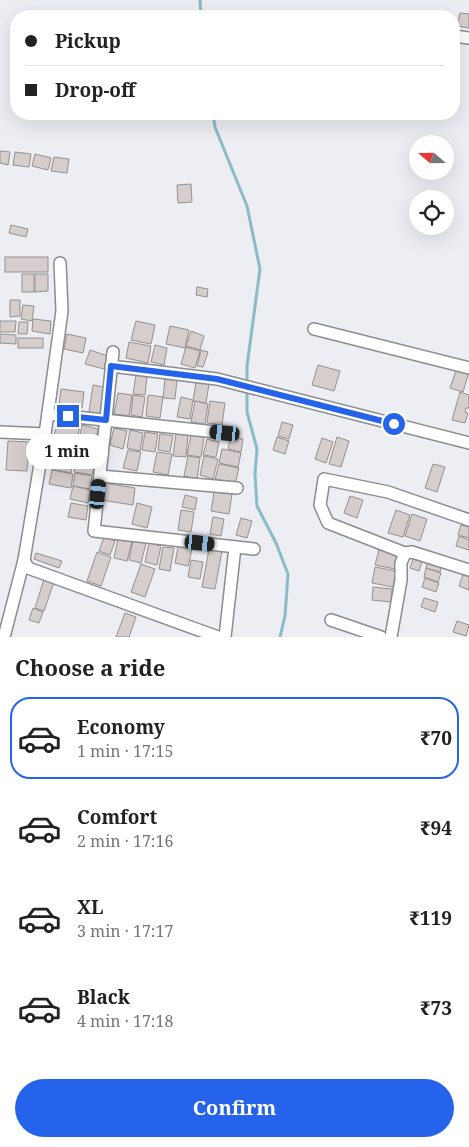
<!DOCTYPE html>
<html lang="en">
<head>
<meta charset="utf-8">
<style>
  :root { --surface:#fff; --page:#f2f2f2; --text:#222; --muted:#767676; --line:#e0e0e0; --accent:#2563eb }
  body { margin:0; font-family:"Noto Serif",serif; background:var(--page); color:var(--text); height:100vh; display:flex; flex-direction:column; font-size:19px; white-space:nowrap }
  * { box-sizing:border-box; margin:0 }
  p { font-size:16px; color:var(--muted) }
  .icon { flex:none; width:28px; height:28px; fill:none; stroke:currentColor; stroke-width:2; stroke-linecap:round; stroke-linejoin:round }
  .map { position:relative; height:637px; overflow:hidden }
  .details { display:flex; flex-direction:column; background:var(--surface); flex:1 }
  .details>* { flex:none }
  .top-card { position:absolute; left:10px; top:10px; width:450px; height:110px; border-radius:20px; box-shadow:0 5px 20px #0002; display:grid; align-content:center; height:110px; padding:0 15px; background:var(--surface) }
  .needle { width:32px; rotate:290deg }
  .tools { position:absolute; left:409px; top:135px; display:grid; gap:10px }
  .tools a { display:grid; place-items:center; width:45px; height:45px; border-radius:50%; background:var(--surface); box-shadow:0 5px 20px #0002; font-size:25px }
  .end { position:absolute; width:22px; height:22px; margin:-11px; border:6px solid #2563eb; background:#fff; box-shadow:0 0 0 2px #fff }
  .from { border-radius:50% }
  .bubble { position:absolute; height:35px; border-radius:18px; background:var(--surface); box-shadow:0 5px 20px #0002; font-size:16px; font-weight:700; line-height:35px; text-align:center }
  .car { position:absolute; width:15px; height:30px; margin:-15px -8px; border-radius:6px; box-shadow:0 0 4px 1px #0007; background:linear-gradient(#222 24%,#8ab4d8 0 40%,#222 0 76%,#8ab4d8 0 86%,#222 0) }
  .top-card b { display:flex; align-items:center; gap:18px; height:48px; font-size:19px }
  .top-card b+b { border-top:1px solid var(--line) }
  .top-card i { width:12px; height:12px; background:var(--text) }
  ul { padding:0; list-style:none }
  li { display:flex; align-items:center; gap:15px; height:82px; margin:0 10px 8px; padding:0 5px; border:2px solid transparent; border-radius:20px }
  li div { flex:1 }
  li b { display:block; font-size:19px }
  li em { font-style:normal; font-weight:700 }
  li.selected { border-color:var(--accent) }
  li>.icon { width:45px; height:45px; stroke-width:1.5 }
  h2 { padding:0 15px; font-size:22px; line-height:60px }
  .cta { display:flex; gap:10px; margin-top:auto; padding:10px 15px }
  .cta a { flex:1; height:58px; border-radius:30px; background:var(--accent); color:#fff; font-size:20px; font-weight:700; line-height:58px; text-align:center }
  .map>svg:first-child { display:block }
</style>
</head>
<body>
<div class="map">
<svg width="469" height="637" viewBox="0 0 469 637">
  <rect width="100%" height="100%" fill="#eceef4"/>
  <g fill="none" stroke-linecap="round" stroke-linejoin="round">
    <g stroke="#8abbc6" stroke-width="3">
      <polyline points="200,0 201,16"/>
      <polyline points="213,114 215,127 247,206 260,269 247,366 247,412 257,449 255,474 257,506 276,543 288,574 285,616 280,637"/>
    </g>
  </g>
  <g fill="#d5cecc" stroke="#958f8d">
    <polygon points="460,13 469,14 469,28 457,26"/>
    <polygon points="0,151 10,152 8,165 0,163"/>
    <polygon points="15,152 31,154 29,167 13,165"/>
    <polygon points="35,154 51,158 48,170 32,166"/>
    <polygon points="54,157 69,159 67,173 51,171"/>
    <polygon points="191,184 192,202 178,203 177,185"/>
    <polygon points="11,225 28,229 26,237 9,233"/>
    <rect x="5" y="257" width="43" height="15"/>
    <rect x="22" y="274" width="12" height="18"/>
    <polygon points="35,274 48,274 48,291 35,292"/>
    <polygon points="197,287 208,289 207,297 196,295"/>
    <polygon points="10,300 20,300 20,316 10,317"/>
    <polygon points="23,305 34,306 32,321 21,319"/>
    <polygon points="33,319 51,321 50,334 32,331"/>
    <polygon points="0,321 16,321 15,332 0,332"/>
    <polygon points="136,321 155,325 151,344 131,340"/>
    <polygon points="19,322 28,322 27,334 18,334"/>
    <polygon points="170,326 189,330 185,348 166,344"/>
    <polygon points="191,331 204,336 200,350 186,346"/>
    <polygon points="0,334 16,335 16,344 0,343"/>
    <polygon points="67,334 86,338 83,353 64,349"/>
    <rect x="18" y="338" width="25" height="10"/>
    <polygon points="129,342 151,346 148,363 126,358"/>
    <polygon points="155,345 167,348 164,365 151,362"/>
    <polygon points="186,347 200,351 195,368 181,364"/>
    <polygon points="90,350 108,356 104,369 85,364"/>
    <polygon points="201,350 208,352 203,367 197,366"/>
    <polygon points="318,365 340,371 334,391 312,385"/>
    <polygon points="457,368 469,372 463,392 450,388"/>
    <polygon points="136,375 147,377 145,395 133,394"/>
    <polygon points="165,379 177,380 175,399 163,398"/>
    <polygon points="196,382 209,384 206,403 193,401"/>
    <polygon points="93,385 104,387 100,414 89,412"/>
    <polygon points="61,389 84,392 82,408 59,405"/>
    <polygon points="460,392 469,395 469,408 466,408 465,412 468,413 465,423 452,420"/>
    <polygon points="118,393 132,395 129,416 114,414"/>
    <polygon points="133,395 145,397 142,417 131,415"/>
    <polygon points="148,395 163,397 160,418 146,416"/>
    <polygon points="181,397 193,400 190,419 177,417"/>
    <polygon points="195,401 208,404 205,424 191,422"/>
    <polygon points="210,401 225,403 222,425 207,423"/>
    <polygon points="58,418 81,423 76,442 54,436"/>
    <polygon points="282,422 293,425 289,439 278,436"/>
    <polygon points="82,425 98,429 96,442 79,439"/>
    <polygon points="114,428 127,431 123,449 110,445"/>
    <polygon points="130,430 143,433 140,451 127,448"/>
    <polygon points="145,432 158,434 155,452 142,450"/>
    <polygon points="176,433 188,435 186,457 173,456"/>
    <polygon points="160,434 173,436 170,452 158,450"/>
    <polygon points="191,435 204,437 201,457 187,455"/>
    <polygon points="231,437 243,439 241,452 228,449"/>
    <polygon points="277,437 289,441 285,454 273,450"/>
    <polygon points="337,437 349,441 341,467 329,464"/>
    <polygon points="322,438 333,442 326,463 315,459"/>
    <polygon points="207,439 219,442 216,457 203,455"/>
    <polygon points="78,440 95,443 93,458 76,455"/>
    <polygon points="8,441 29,442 27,471 6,470"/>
    <polygon points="222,449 241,453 238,467 219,463"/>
    <polygon points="128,450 141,452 137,471 123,468"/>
    <polygon points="157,452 172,454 168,475 153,472"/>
    <polygon points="54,455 73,459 71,473 51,469"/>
    <polygon points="188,456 200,458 197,479 184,476"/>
    <polygon points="204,456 218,459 213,479 200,475"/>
    <polygon points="77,458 95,460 92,475 74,472"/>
    <polygon points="219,464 239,468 235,484 215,479"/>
    <polygon points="433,464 445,467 437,492 425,488"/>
    <polygon points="52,470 73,474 71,488 49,484"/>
    <polygon points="75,473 92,476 90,489 73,486"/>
    <polygon points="104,483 135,488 133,505 101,500"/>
    <polygon points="73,486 90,490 88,503 70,499"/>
    <polygon points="214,492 232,494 229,514 211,511"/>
    <polygon points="185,495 197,498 195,510 182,507"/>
    <polygon points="350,496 363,500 357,518 344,513"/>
    <polygon points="71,503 88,506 86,520 68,517"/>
    <polygon points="137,503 152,507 147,528 132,524"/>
    <polygon points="181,510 194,512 191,532 178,530"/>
    <polygon points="396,510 410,515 403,537 388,533"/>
    <polygon points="412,514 427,519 420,541 405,536"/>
    <polygon points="213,517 224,519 221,536 210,534"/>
    <polygon points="241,518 252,521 247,538 236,535"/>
    <polygon points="461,525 469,527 469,538 458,535"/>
    <polygon points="459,536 469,540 469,550 456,546"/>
    <polygon points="104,537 115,541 110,555 99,551"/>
    <polygon points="118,539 132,542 127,561 114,558"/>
    <polygon points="133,540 146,543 141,563 129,560"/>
    <polygon points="179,542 193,545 188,566 175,563"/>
    <polygon points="149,543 161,546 157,565 145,562"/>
    <polygon points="163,547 174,548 170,571 159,569"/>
    <polygon points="209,549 222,551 215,589 202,587"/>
    <polygon points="379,550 398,554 395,569 375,565"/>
    <polygon points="97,552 111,557 101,586 87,581"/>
    <polygon points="36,553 62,561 59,568 34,559"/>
    <polygon points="429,558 443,562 440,572 426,568"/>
    <polygon points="413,559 422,562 419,571 410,568"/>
    <polygon points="191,560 203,562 200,579 188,577"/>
    <polygon points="141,564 155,569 145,597 131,592"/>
    <polygon points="375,567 396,571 393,587 372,583"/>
    <polygon points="426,568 441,573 438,582 424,577"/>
    <polygon points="465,569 469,571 469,590 459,586"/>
    <polygon points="425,578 439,583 436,592 422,587"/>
    <polygon points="44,579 54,582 44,611 35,608"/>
    <polygon points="373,587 392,589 391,602 372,600"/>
    <polygon points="424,598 438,602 435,612 421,607"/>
    <polygon points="33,608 43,612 39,623 29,620"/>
    <polygon points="125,613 136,617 129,637 116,637"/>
    <polygon points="457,621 469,625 466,636 453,632"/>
  </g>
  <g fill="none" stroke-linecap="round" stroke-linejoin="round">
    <g stroke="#8b8c92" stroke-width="14">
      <g id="street">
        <polyline points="454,36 469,38"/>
        <polyline points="314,329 469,368"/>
        <polyline points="113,352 94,531 254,549"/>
        <polyline points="111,366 217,379 469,443"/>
        <polyline points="48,414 225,433"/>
        <polyline points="0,432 45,434"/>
        <polyline points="100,476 237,488"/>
        <polyline points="469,520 388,492 324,479 320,505 328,523 405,553 412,552 469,570"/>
        <polyline points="24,560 28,568 218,637"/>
        <polyline points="331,620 381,637"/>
        <polyline points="4,637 24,560 45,434 62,311 60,263"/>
        <polyline points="225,637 235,547"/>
        <polyline points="391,637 401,580 401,563 405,553"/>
      </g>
    </g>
    <use href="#street" stroke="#fff" stroke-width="11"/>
  </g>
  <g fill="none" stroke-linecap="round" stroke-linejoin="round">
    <polyline stroke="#2563eb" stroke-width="6" points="68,416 106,420 111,366 217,379 394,424"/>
  </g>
</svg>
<div class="tools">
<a><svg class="needle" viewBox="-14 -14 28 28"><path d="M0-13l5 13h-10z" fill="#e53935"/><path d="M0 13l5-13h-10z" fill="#767676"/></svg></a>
<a><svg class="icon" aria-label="locate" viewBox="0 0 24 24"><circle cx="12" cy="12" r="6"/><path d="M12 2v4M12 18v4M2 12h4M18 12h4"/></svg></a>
</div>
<i class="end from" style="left:394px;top:424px"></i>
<i class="end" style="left:68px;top:416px"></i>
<div class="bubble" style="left:26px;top:434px;width:82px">1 min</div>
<i class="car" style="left:225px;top:433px;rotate:276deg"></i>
<i class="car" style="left:98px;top:494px;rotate:6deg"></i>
<i class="car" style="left:200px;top:543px;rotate:96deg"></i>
<div class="top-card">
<b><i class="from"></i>Pickup</b>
<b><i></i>Drop-off</b>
</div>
</div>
<section class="details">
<h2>Choose a ride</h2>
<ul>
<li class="selected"><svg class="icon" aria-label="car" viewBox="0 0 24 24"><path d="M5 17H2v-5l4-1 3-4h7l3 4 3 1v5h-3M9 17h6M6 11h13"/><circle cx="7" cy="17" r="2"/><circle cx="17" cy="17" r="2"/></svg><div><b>Economy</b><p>1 min · 17:15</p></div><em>₹70</em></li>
<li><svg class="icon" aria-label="car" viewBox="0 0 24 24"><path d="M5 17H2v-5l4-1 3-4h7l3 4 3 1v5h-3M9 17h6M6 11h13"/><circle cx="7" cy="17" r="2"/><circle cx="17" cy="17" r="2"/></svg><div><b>Comfort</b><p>2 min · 17:16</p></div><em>₹94</em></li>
<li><svg class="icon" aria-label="car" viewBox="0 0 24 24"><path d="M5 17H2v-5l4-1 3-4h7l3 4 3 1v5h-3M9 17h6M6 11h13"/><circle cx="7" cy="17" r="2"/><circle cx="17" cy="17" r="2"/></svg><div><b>XL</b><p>3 min · 17:17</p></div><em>₹119</em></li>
<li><svg class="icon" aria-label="car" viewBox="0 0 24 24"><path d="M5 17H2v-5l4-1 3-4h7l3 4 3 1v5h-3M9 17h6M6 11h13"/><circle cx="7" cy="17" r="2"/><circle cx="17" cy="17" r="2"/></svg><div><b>Black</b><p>4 min · 17:18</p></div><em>₹73</em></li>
</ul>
<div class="cta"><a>Confirm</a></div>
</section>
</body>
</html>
